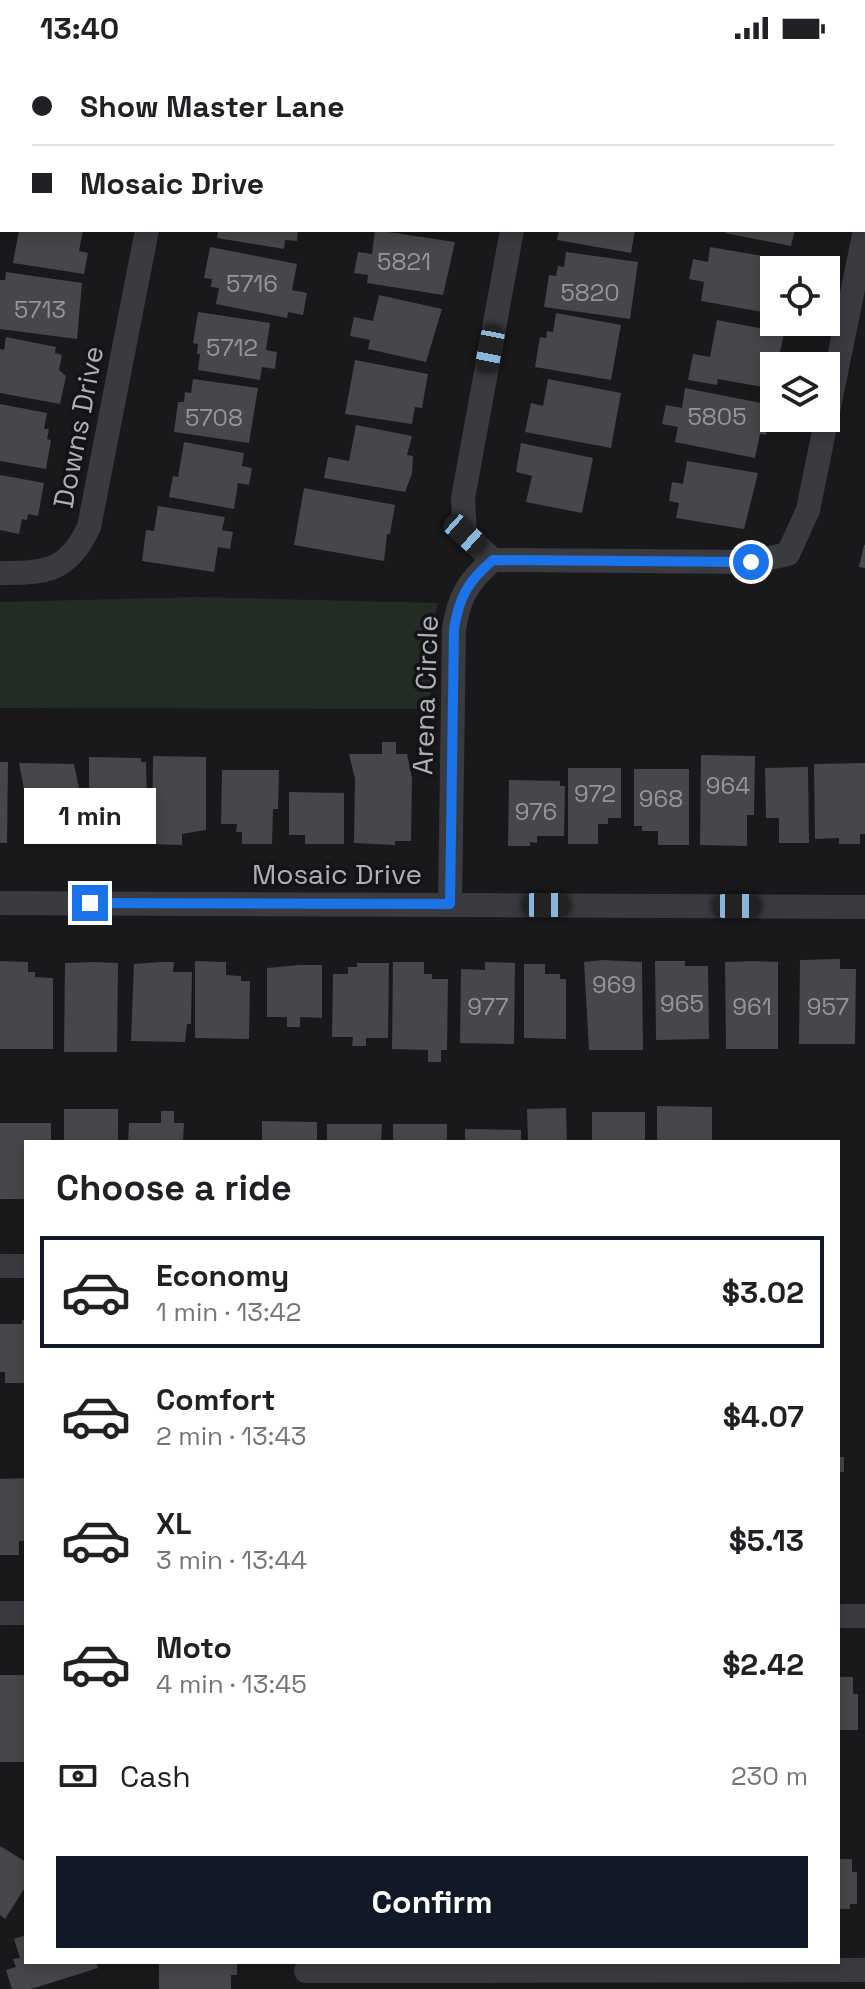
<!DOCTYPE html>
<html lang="en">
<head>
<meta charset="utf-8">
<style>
  :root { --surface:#fff; --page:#f6f6f6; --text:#202124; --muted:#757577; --line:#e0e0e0; --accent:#111827 }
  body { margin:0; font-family:"Space Grotesk",sans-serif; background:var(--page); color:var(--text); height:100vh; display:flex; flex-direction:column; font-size:30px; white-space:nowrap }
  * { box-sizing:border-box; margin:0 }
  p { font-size:26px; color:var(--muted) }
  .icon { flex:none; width:44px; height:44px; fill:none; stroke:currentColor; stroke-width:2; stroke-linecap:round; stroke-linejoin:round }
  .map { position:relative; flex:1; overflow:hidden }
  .drawer { position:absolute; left:24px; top:1084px; width:816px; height:824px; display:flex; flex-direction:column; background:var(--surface); border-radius:0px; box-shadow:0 4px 12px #0003 }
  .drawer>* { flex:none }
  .hud { position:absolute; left:0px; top:0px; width:866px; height:176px; box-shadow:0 4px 12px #0003; display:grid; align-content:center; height:176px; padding:0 32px; background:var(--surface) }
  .tools { position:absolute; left:760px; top:200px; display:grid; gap:16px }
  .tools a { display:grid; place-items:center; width:80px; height:80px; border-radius:0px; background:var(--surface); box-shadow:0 4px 12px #0003; font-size:40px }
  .end { position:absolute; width:36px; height:36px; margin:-18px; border:10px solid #1a73e8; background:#fff; box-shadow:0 0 0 4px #fff }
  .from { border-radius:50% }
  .bubble { position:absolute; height:56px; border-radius:0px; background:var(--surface); box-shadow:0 4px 12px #0003; font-size:26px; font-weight:700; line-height:56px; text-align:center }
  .car { position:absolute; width:24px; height:48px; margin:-24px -12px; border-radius:10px; box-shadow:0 0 6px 2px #0007; background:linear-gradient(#222 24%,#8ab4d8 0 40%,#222 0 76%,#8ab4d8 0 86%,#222 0) }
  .hud b { display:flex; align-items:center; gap:28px; height:76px; font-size:30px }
  .hud b+b { border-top:2px solid var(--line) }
  .hud i { width:20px; height:20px; background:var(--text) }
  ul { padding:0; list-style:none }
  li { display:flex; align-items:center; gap:24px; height:112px; margin:0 16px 12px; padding:0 16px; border:4px solid transparent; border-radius:0px }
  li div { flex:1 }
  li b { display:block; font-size:30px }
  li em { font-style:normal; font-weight:700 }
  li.selected { border-color:var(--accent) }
  li>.icon { width:72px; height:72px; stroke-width:1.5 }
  h2 { padding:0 32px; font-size:36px; line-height:96px }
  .pay { display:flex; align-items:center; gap:20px; height:88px; padding:0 32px; font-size:30px }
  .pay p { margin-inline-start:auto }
  .cta { display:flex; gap:16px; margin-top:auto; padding:16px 32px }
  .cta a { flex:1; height:92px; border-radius:0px; background:var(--accent); color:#fff; font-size:32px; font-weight:700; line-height:92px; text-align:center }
  .status { display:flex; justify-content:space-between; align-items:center; height:56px; padding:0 40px; background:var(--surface); direction:ltr }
  .status svg { height:22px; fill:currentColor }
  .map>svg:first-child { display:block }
</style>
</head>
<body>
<div class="status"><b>13:40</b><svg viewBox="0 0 49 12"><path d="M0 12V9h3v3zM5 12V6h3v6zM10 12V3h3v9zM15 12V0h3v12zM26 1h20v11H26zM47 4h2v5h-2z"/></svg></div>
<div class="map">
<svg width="865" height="1933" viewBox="0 0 865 1933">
  <rect width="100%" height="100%" fill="#19191b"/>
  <polygon fill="#232b25" points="199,541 438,547 433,570 430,653 0,652 0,546"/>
  <g fill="#46464b">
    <polygon points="19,174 83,174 79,195 88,197 84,218 13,207"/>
    <polygon points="218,174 298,174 297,185 285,184 284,193 217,182"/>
    <polygon points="375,174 455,186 443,239 367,227 368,219 354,217 358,196 372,198"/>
    <polygon points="559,174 635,174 631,197 557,184"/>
    <polygon points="726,174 795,174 791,190 725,177"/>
    <polygon points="210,191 297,208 292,234 307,237 303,259 288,256 287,262 216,248 219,232 211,231 212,223 204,222"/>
    <polygon points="710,191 792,205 790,214 774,214 774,258 701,245 704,226 689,223 693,203 708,206"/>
    <polygon points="566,196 638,206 630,263 544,251 549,219 556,220 558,210 564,211"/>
    <polygon points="6,216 82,227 77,283 0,273 0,224 5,224"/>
    <polygon points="379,239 442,253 426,306 368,293 370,284 350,280 354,261 373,265"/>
    <polygon points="198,256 270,267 266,294 277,296 275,313 262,311 260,324 198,314 200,298 197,298 198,288 193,287"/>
    <polygon points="556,257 621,269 611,324 535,311 540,281 546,282 547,275 553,276"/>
    <polygon points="717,264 784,277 779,301 770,299 763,331 718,323 717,329 688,324 693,298 710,301"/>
    <polygon points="6,281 56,291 55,297 62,299 59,314 66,320 60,348 0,337 0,293 4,294"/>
    <polygon points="355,304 428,318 422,352 415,351 412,368 345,358"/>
    <polygon points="193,323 258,332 249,387 174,376 178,346 184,346 185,336 191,337"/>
    <polygon points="548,323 621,337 611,392 525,376 531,347 543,350"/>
    <polygon points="685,332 772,349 766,379 760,378 755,402 675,386 678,371 662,368 666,349 682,352"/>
    <polygon points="0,348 47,357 44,373 49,373 47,383 51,384 46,413 0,405"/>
    <polygon points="356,369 412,380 407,399 413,400 412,418 405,436 324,422 328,401 349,405"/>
    <polygon points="184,386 244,397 242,410 252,412 249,429 238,427 234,453 169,441 173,420 178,421"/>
    <polygon points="521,387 593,402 582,457 526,446 532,420 516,416"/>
    <polygon points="687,405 758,417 744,473 676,462 679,447 669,445 672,426 683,428"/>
    <polygon points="0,419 44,427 38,460 28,458 27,464 22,463 19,478 0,474"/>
    <polygon points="304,432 395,449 390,478 387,478 384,505 294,489"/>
    <polygon points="158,450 225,461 222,474 233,476 230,493 218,491 214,516 142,505 146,474 154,475"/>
    <polygon points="864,489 865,489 865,512 859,511"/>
    <polygon points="382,686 396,686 396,698 407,698 412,722 411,785 395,785 395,789 354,787 355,723 349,698 382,698"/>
    <polygon points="701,699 755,700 754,759 747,759 747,790 700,789"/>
    <polygon points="153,700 206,701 206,774 182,778 182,789 152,788"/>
    <polygon points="89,701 141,702 141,706 146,706 148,786 108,788 108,778 89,778"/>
    <polygon points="0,706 8,706 7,787 0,787"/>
    <polygon points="19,707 74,708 79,732 78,779 60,779 60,787 24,784 24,733"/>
    <polygon points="865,707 865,778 860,778 860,788 839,788 839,782 815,783 814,708"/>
    <polygon points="808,711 809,787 779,787 779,762 766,762 765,712"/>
    <polygon points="568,712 621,712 621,762 608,762 608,768 598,768 598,788 568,788"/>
    <polygon points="634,713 689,713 689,789 658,789 658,775 642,775 642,770 634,770"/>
    <polygon points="222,714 279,714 278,753 273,753 272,788 242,788 242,776 236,776 237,768 221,768"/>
    <polygon points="509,724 560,725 560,730 565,730 564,780 537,780 537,787 530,786 530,790 508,790"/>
    <polygon points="289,736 344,737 344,788 305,788 305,779 289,779"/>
    <polygon points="840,903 840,913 856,913 855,988 799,988 800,904"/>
    <polygon points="602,904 642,906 643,994 589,994 584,906"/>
    <polygon points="0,905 28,906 28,916 35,916 35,921 53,922 53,993 0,993"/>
    <polygon points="195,905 226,906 226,919 241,920 241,925 250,925 249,983 195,982"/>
    <polygon points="655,905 685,905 685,910 708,910 709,983 656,984"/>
    <polygon points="754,905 778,906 778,993 726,993 725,906"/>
    <polygon points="95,906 118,907 117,996 64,996 65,907"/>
    <polygon points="160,906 174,906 173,916 192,916 191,968 187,968 185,986 131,985 134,908"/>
    <polygon points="393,906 424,906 424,918 432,918 432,923 448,923 447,994 441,994 441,1006 428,1006 428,994 392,993"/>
    <polygon points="485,906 515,907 514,988 460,987 461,913 485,914"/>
    <polygon points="357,907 389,907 388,982 366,982 366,990 352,990 353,981 332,981 333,918 348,918 348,911 357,911"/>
    <polygon points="524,908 545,908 545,918 560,918 560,923 566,923 566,983 524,982"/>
    <polygon points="300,909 322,909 322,962 300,961 300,971 287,971 287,961 267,961 267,912"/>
    <polygon points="657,1050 712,1051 712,1086 657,1086"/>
    <polygon points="566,1052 567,1086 528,1086 527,1053"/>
    <rect x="64" y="1053" width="54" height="33"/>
    <polygon points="161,1055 174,1055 174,1067 184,1067 183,1086 128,1086 129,1067 161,1067"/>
    <rect x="592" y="1056" width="53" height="30"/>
    <polygon points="262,1065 317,1066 317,1086 262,1086"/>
    <polygon points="0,1067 51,1067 51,1086 26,1086 26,1143 0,1143"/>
    <polygon points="327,1068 382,1068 381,1086 327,1086"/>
    <rect x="393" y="1068" width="54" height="18"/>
    <polygon points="465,1073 521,1074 521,1086 465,1086"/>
    <polygon points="22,1264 26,1264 26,1327 5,1327 5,1316 0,1316 0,1268 22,1268"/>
    <rect x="838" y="1401" width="6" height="15"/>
    <polygon points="26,1422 26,1485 19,1485 19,1499 0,1499 0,1423"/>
    <polygon points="0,1619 26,1619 25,1706 0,1706"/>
    <polygon points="838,1621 853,1621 853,1638 858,1638 858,1674 838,1674"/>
    <polygon points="0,1790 26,1806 26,1830 5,1863 0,1859"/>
    <polygon points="838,1803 852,1803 852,1816 857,1816 857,1848 850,1848 850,1853 838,1853"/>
    <polygon points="26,1879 26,1906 96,1906 98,1912 31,1933 12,1933 6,1914 16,1911 13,1903 20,1902 14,1883"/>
    <polygon points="159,1906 237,1906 237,1919 231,1919 231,1933 159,1933"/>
  </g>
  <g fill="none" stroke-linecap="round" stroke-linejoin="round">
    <g stroke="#3a3b40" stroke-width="24">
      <polyline points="181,2 182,0"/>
      <polyline points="544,2 544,0"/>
      <polyline points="493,504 751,506 788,498 808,454 865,174"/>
      <polyline points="493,504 465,478 463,442 512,174"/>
      <path d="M0,517C46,517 68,516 89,471L147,174"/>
      <polyline points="0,847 865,851"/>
      <path d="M450,848L454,573C459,541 468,525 493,504"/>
      <polyline points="0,1210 26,1210"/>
      <polyline points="0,1557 26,1557"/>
      <polyline points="838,1560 865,1560"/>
      <polyline points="306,1915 865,1914"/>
    </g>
  </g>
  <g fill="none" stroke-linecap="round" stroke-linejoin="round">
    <path stroke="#1a73e8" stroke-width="10" d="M90,847L450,848L454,573C459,541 468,525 493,504L751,506"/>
  </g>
  <g text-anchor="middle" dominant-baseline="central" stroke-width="7" stroke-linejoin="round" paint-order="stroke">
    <g font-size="24" fill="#93969e">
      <text x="404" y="205">5821</text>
      <text x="252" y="227">5716</text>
      <text x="590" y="236">5820</text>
      <text x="40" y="253">5713</text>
      <text x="232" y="291">5712</text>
      <text x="717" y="360">5805</text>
      <text x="214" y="361">5708</text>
      <text x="728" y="729">964</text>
      <text x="595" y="737">972</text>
      <text x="661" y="742">968</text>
      <text x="536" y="755">976</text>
      <text x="614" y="928">969</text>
      <text x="682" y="947">965</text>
      <text x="488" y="950">977</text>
      <text x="752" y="950">961</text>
      <text x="828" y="950">957</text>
    </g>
    <g font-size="28" fill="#adb0ba" stroke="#141416">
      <text transform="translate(78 371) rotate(-79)">Downs Drive</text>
      <text transform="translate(425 639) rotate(-88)">Arena Circle</text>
      <text x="337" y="818">Mosaic Drive</text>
    </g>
  </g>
</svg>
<div class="tools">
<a><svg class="icon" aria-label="locate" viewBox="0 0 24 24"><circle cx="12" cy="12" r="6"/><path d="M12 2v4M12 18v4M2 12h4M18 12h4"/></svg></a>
<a><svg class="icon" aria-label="layers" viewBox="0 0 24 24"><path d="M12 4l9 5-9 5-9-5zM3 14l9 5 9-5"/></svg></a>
</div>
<i class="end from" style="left:751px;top:506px"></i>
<i class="end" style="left:90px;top:847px"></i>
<div class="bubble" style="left:24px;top:732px;width:132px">1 min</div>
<i class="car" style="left:490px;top:293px;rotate:191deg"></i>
<i class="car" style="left:465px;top:478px;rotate:132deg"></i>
<i class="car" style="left:546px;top:849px;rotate:90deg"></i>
<i class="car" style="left:737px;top:850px;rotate:90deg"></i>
<div class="hud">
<b><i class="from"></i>Show Master Lane</b>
<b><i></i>Mosaic Drive</b>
</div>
<section class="drawer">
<h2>Choose a ride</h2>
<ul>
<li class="selected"><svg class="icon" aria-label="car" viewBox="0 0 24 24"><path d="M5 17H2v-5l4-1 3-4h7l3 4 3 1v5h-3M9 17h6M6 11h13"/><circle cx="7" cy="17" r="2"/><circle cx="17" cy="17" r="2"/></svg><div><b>Economy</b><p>1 min · 13:42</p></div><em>$3.02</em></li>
<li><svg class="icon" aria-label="car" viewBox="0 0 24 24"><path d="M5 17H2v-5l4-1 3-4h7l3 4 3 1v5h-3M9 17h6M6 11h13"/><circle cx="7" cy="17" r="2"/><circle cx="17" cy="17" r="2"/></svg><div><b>Comfort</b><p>2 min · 13:43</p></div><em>$4.07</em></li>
<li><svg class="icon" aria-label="car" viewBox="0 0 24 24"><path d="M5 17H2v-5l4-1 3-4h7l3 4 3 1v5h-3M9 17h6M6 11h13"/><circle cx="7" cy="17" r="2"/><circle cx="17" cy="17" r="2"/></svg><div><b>XL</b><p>3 min · 13:44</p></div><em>$5.13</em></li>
<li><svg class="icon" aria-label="car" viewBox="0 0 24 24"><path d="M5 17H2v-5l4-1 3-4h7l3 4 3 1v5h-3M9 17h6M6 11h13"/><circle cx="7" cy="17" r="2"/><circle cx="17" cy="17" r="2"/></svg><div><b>Moto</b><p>4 min · 13:45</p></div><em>$2.42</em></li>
</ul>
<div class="pay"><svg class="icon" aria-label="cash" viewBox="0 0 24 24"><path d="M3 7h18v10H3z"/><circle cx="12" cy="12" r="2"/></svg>Cash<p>230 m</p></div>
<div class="cta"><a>Confirm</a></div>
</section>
</div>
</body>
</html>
